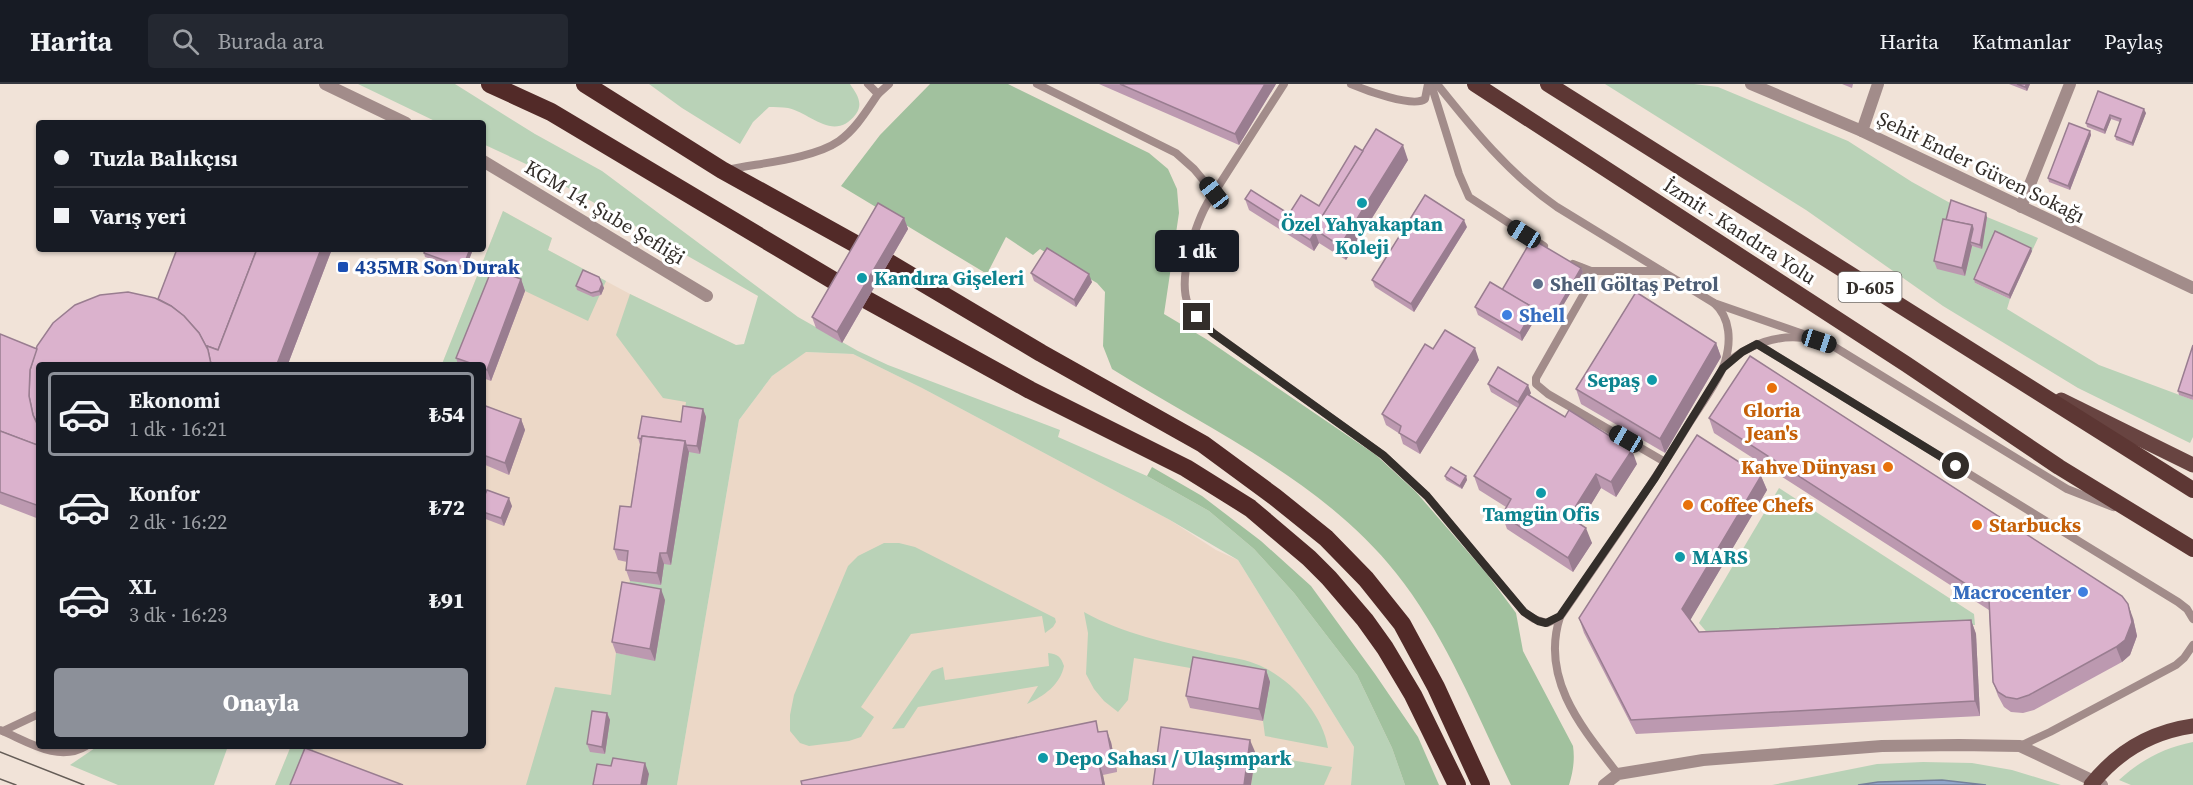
<!DOCTYPE html>
<html lang="tr">
<head>
<meta charset="utf-8">
<style>
  :root { --surface:#171b24; --page:#242831; --text:#f1f3f6; --muted:#9ea1a6; --line:#363941; --accent:#8c9099 }
  body { margin:0; font-family:"Source Serif 4",serif; background:var(--page); color:var(--text); height:100vh; display:flex; flex-direction:column; font-size:22px; white-space:nowrap }
  * { box-sizing:border-box; margin:0 }
  p { font-size:20px; color:var(--muted) }
  .icon { flex:none; width:33px; height:33px; fill:none; stroke:currentColor; stroke-width:2; stroke-linecap:round; stroke-linejoin:round }
  .map { position:relative; flex:1; overflow:hidden }
  .drawer { position:absolute; left:36px; top:278px; width:450px; height:387px; display:flex; flex-direction:column; background:var(--surface); border-radius:6px; box-shadow:0 2px 4px #0004 }
  .drawer>* { flex:none }
  .guide { position:absolute; left:36px; top:36px; width:450px; height:132px; border-radius:6px; box-shadow:0 2px 4px #0004; display:grid; align-content:center; height:132px; padding:0 18px; background:var(--surface) }
  .end { position:absolute; width:27px; height:27px; margin:-14px; border:8px solid #332e2a; background:#fff; box-shadow:0 0 0 3px #fff }
  .from { border-radius:50% }
  .bubble { position:absolute; height:42px; border-radius:6px; background:var(--surface); box-shadow:0 2px 4px #0004; font-size:20px; font-weight:800; line-height:42px; text-align:center }
  .car { position:absolute; width:18px; height:36px; margin:-18px -9px; border-radius:8px; box-shadow:0 0 4px 2px #0007; background:linear-gradient(#222 24%,#8ab4d8 0 40%,#222 0 76%,#8ab4d8 0 86%,#222 0) }
  .guide b { display:flex; align-items:center; gap:21px; height:57px; font-size:22px }
  .guide b+b { border-top:2px solid var(--line) }
  .guide i { width:15px; height:15px; background:var(--text) }
  ul { padding:10px 0 0; list-style:none }
  li { display:flex; align-items:center; gap:18px; height:84px; margin:0 12px 9px; padding:0 6px; border:3px solid transparent; border-radius:6px }
  li div { flex:1 }
  li b { display:block; font-size:22px }
  li em { font-style:normal; font-weight:800 }
  li.active { border-color:var(--accent) }
  li>.icon { width:54px; height:54px; stroke-width:1.5 }
  .cta { display:flex; gap:12px; margin-top:auto; padding:12px 18px }
  .cta a { flex:1; height:69px; border-radius:6px; background:var(--accent); color:#fff; font-size:24px; font-weight:800; line-height:69px; text-align:center }
  header { display:flex; align-items:center; gap:36px; box-sizing:border-box; height:84px; padding:0 30px; background:var(--surface); border-bottom:2px solid var(--line) }
  header strong { font-size:28px }
  nav { display:flex; gap:33px; margin-inline-start:auto; font-size:21px }
  .search { width:420px; height:54px; background:var(--page); display:flex; align-items:center; gap:15px; box-sizing:border-box; padding:0 21px; border-radius:6px; color:var(--muted); font-size:22px }
  .map>svg:first-child { display:block }
</style>
</head>
<body>
<header>
<strong>Harita</strong>
<div class="search"><svg class="icon" aria-label="search" viewBox="0 0 24 24"><circle cx="10" cy="10" r="6"/><path d="M15 15l6 6"/></svg>Burada ara</div>
<nav><a>Harita</a><a>Katmanlar</a><a>Paylaş</a></nav>
</header>
<div class="map">
<svg width="2193" height="701" viewBox="0 0 2193 701">
  <rect width="100%" height="100%" fill="#f1e3d8"/>
  <g fill="#ecd8c7">
    <polygon points="503,127 552,154 548,166 630,210 736,261 665,701 275,701 291,662 483,662 483,280 442,280"/>
    <polygon points="805,268 853,270 922,304 1170,436 1216,466 1238,476 1354,663 1351,701 677,701 739,336 772,292"/>
  </g>
  <g fill="#b9d2b7">
    <polygon points="358,0 455,0 535,50 602,87 798,233 858,267 888,281 1060,346 1058,353 1147,392 1209,427 1254,465 1294,509 1357,591 1392,664 1405,701 1351,701 1354,663 1238,476 1170,436 922,304 853,270 806,268 772,292 739,336 677,701 526,701 555,603 611,611 616,569 654,576 626,509 630,497 664,480 686,318 663,314 616,251 630,210 736,261 744,260 758,212 526,80 483,60 483,39 439,39"/>
    <path d="M649,0H850C856,9 864,19 856,30C834,59 811,29 788,24C782,23 775,23 769,23L753,38L740,60L682,24Z"/>
    <polygon points="1605,0 1694,0 1718,3 1848,57 1912,98 1952,120 1965,191 1972,162 1982,164 1987,133 2038,154 2032,167 1975,199 2010,215 2007,225 2099,281 2193,316 2193,353 2190,359 2078,304 1943,222 1806,126"/>
    <polygon points="503,127 552,154 548,166 606,197 588,237 525,207 496,197 462,280 442,280"/>
    <polygon points="1779,404 1974,530 1975,541 1710,552 1699,539"/>
    <polygon points="884,459 899,459 915,463 1055,534 1056,538 1053,543 1045,549 1042,532 911,550 861,623 874,633 861,653 849,657 809,662 800,659 790,647 790,631 794,611 848,482 858,472"/>
    <path d="M1084,528C1123,550 1168,559 1211,569C1225,573 1242,574 1256,580C1288,592 1323,629 1328,664L1265,652L1263,637L1269,598L1134,574L1128,616L1118,628L1104,617L1094,605L1086,590L1088,549Z"/>
    <path d="M1048,569C1058,570 1061,573 1064,582C1060,601 1044,612 1027,620L1038,602L918,623L904,644L892,645L932,587L943,583L945,596L1049,582Z"/>
    <path d="M2193,658V701H2131L2119,696C2141,676 2163,664 2193,658Z"/>
    <polygon points="98,662 228,662 214,701 118,701 70,681"/>
    <polygon points="291,662 314,662 310,678 301,701 275,701"/>
    <polygon points="1256,670 1332,683 1324,701 1251,701"/>
    <polygon points="1923,678 1972,679 2012,686 2061,701 1986,701 1942,696 1878,698 1858,701 1772,701 1877,680"/>
  </g>
  <g fill="#a1c19e">
    <path d="M930,0H1008L1149,69L1168,85L1177,105L1179,129L1164,230L1206,255L1376,371L1416,408L1487,490L1516,529L1523,567L1573,662C1575,676 1573,688 1569,701H1511C1477,631 1445,550 1396,489C1323,397 1210,346 1112,285L1103,262L1105,208L1097,199L1040,165L1033,171L1006,153L987,190L841,102L880,51Z"/>
    <polygon points="1152,383 1202,412 1261,457 1311,502 1375,590 1418,653 1439,701 1405,701 1392,664 1357,591 1294,509 1254,465 1209,427 1147,392"/>
  </g>
  <polygon fill="#90a5ca" stroke="#74819a" stroke-width="1.5" points="1942,696 1986,701 1858,701 1878,698"/>
  <g fill="none" stroke-linecap="round" stroke-linejoin="round">
    <g stroke="#a28c8a" stroke-width="8">
      <path d="M1037,0L1176,69L1194,85L1214,109C1197,132 1177,193 1188,220C1193,231 1204,241 1213,249L1383,371L1427,412L1524,528L1534,535L1547,539L1560,533C1605,468 1650,404 1690,338C1700,322 1720,295 1725,278C1731,258 1731,234 1714,219"/>
      <path d="M1351,0C1365,6 1413,24 1425,15L1428,0"/>
      <polyline points="1431,0 1459,90 1469,113 1544,162"/>
      <path d="M1437,0C1473,45 1509,90 1557,123L1714,219L1809,252L1833,262L2067,405L2113,423"/>
      <polyline points="878,10 889,0"/>
      <path d="M727,86C759,79 813,75 839,57C856,45 867,26 878,10L868,0"/>
      <polyline points="1214,109 1284,0"/>
      <polyline points="1573,180 1591,187 1661,187"/>
      <polyline points="1582,184 1589,192 1590,199 1536,294 1536,300 1548,310 1665,378"/>
      <polyline points="1757,260 2178,518 2187,525 2193,535"/>
      <path d="M1725,281C1748,260 1779,249 1810,255"/>
      <path d="M1560,533C1540,595 1582,644 1618,690"/>
      <path d="M0,646C27,657 58,679 86,662"/>
      <polyline points="3,647 39,630"/>
      <polyline points="2020,662 2050,648 2176,581 2184,574 2193,561"/>
    </g>
    <g stroke="#a28c8a" stroke-width="12">
      <polyline points="325,0 406,39"/>
      <polyline points="1751,0 1862,47 2193,204"/>
      <polyline points="1862,47 1878,0"/>
      <polyline points="483,77 707,212"/>
      <polyline points="2021,123 2070,0"/>
      <polyline points="1604,701 1618,690 1703,676 1882,662 1959,661 2020,662 2102,701"/>
    </g>
    <polyline stroke="#684441" stroke-width="15" points="2061,316 2193,381"/>
    <g stroke="#5d3734" stroke-width="16">
      <polyline points="1475,0 1906,280 2059,383 2193,465"/>
      <polyline points="1548,0 2193,406"/>
    </g>
    <g stroke="#522a28" stroke-width="18">
      <polyline points="490,0 551,28 856,210 1030,306 1186,384 1250,424 1309,474 1329,494 1365,536 1385,564 1413,611 1457,701"/>
      <polyline points="585,0 722,86 881,174 1041,269 1203,360 1275,413 1326,454 1366,495 1402,540 1436,603 1481,701"/>
    </g>
    <g stroke="#655d57" stroke-width="1.5">
      <polyline points="0,668 84,701"/>
      <polyline points="0,695 16,701"/>
    </g>
    <path stroke="#684441" stroke-width="15" d="M2091,701C2117,668 2151,648 2193,642"/>
  </g>
  <g fill="#bc99b0">
    <polygon points="1099,0 1276,0 1239,61"/>
    <polygon points="1842,0 1853,0 1852,4"/>
    <polygon points="2009,0 2030,0 2027,7"/>
    <polygon points="2098,7 2146,29 2133,62 2116,56 2115,52 2120,38 2111,35 2105,50 2087,43 2086,39"/>
    <polygon points="2090,47 2091,51 2070,106 2049,98 2048,94"/>
    <polygon points="1363,67 1408,76 1346,176 1319,159 1314,167 1249,126 1245,115 1289,130 1319,122"/>
    <polygon points="1987,133 1982,165 1972,162 1965,192 1937,185 1934,177 1946,136"/>
    <polygon points="904,134 908,145 842,259 816,244 812,233"/>
    <polygon points="1467,143 1414,228 1375,203 1372,196"/>
    <polygon points="177,165 332,165 288,280 39,280 39,435 0,420 0,250 37,265 158,215"/>
    <polygon points="425,165 473,165 465,187 425,173 424,169"/>
    <polygon points="2032,167 2010,215 1975,199 1974,195"/>
    <polygon points="1581,184 1583,188 1552,240 1537,232 1522,257 1478,231 1475,223 1503,206"/>
    <polygon points="1031,189 1092,198 1076,223 1034,197"/>
    <polygon points="521,195 525,207 491,297 483,294 483,280 458,280 456,274"/>
    <polygon points="602,200 604,204 601,211 593,213 577,206 576,202"/>
    <polygon points="1716,259 1721,273 1665,369 1581,320 1576,305"/>
    <polygon points="2193,261 2193,316 2179,311 2178,307"/>
    <polygon points="1433,265 1479,276 1420,370 1403,360 1400,350 1386,341 1382,330"/>
    <polygon points="1488,300 1531,309 1529,311 1637,380 1616,413 1601,404 1579,440 1592,459 1573,488 1507,445 1502,431 1506,423 1479,406 1474,392 1518,324 1491,308"/>
    <polygon points="483,321 521,335 525,346 509,391 483,380"/>
    <polygon points="703,325 706,333 700,370 689,368 671,481 664,480 661,501 630,497 626,486 627,478 618,476 614,465 631,423 640,361 638,354 681,338"/>
    <polygon points="1709,334 2133,534 2137,552 2130,571 2122,578 2034,626 2023,629 2011,628 2004,623 1998,612 1993,598 1989,526 1714,349"/>
    <polygon points="1445,392 1466,392 1467,396 1462,405 1446,396"/>
    <polygon points="1761,392 1767,406 1690,536 1699,548 1971,536 1976,550 1980,632 1636,650 1584,549 1579,534"/>
    <polygon points="483,415 512,422 504,442 483,434"/>
    <polygon points="665,516 655,577 616,569 612,558"/>
    <polygon points="1266,586 1270,598 1263,637 1190,624 1186,612"/>
    <polygon points="607,629 610,636 605,670 590,668 587,660"/>
    <polygon points="1100,648 1111,658 1117,688 1103,691 1105,701 802,701"/>
  </g>
  <g fill="#997d90">
    <polygon points="1265,0 1276,0 1239,61 1235,50"/>
    <polygon points="2027,0 2030,0 2027,7 2025,3"/>
    <polygon points="2144,25 2146,29 2133,62 2132,59"/>
    <polygon points="2110,31 2111,35 2105,50 2104,46"/>
    <polygon points="2090,47 2091,51 2070,106 2068,102"/>
    <polygon points="1403,61 1408,76 1346,176 1340,162"/>
    <polygon points="1986,129 1987,133 1982,165 1980,161"/>
    <polygon points="904,134 908,145 842,259 837,248"/>
    <polygon points="1464,136 1467,143 1414,228 1411,220"/>
    <polygon points="1972,141 1975,149 1970,158 1972,162 1965,192 1962,184"/>
    <polygon points="1315,148 1319,159 1314,167 1310,156"/>
    <polygon points="2031,164 2032,167 2010,215 2009,211"/>
    <polygon points="321,165 332,165 288,280 277,280"/>
    <polygon points="470,165 473,165 465,187 463,183"/>
    <polygon points="1581,184 1583,188 1552,240 1551,236"/>
    <polygon points="1089,190 1092,198 1076,223 1074,216"/>
    <polygon points="521,195 525,207 491,297 487,286"/>
    <polygon points="602,200 604,204 601,211 599,207"/>
    <polygon points="1534,224 1537,232 1522,257 1520,249"/>
    <polygon points="1716,259 1721,273 1665,369 1660,355"/>
    <polygon points="1475,264 1479,276 1420,370 1416,359"/>
    <polygon points="1528,301 1531,309 1521,326 1518,318"/>
    <polygon points="703,325 706,333 700,370 697,362"/>
    <polygon points="521,335 525,346 509,391 505,379"/>
    <polygon points="685,357 689,368 671,481 667,469"/>
    <polygon points="1632,366 1637,380 1616,413 1611,398"/>
    <polygon points="1596,390 1601,404 1575,447 1569,433"/>
    <polygon points="1466,392 1467,396 1462,405 1460,402"/>
    <polygon points="1761,392 1767,406 1688,540 1682,525"/>
    <polygon points="509,414 512,422 504,442 501,434"/>
    <polygon points="1586,444 1592,459 1573,488 1568,474"/>
    <polygon points="660,469 664,480 661,501 657,489"/>
    <polygon points="661,505 665,516 655,577 650,565"/>
    <polygon points="2128,520 2133,534 2137,552 2130,571 2122,578 2116,563"/>
    <polygon points="1971,536 1976,550 1980,632 1975,617"/>
    <polygon points="1266,586 1270,598 1263,637 1259,625"/>
    <polygon points="607,629 610,636 605,670 602,663"/>
    <polygon points="1107,647 1111,658 1117,688 1113,677"/>
    <polygon points="1250,656 1256,670 1251,701 1244,701"/>
    <polygon points="645,679 649,690 647,701 641,701"/>
    <polygon points="1099,679 1103,691 1105,701 1103,701"/>
  </g>
  <g fill="#dbb2cd" stroke="#997d90" stroke-width="1.5">
    <polygon points="1120,0 1265,0 1235,50"/>
    <polygon points="2017,0 2027,0 2025,3"/>
    <polygon points="2098,7 2144,25 2132,59 2115,52 2121,35 2110,31 2104,46 2086,39"/>
    <polygon points="2069,39 2090,47 2068,102 2048,94"/>
    <polygon points="1376,45 1403,61 1340,162 1314,145"/>
    <polygon points="1355,62 1363,67 1314,145 1315,148 1310,156 1245,115 1251,106 1289,130 1301,111 1319,122"/>
    <polygon points="1425,111 1464,136 1411,220 1372,196"/>
    <polygon points="1951,116 1986,129 1980,161 1970,158 1973,145 1972,141 1946,136"/>
    <polygon points="878,119 904,134 837,248 812,233"/>
    <polygon points="1943,135 1972,141 1962,184 1934,177"/>
    <polygon points="1995,147 2031,164 2009,211 1974,195"/>
    <polygon points="1532,155 1581,184 1551,236 1535,228 1534,224 1502,206"/>
    <polygon points="1047,164 1089,190 1074,216 1031,189"/>
    <polygon points="177,165 257,165 218,266 207,262 208,266 199,249 184,232 171,222 158,215"/>
    <polygon points="257,165 321,165 277,280 211,280 207,262 218,266"/>
    <polygon points="425,165 470,165 463,183 424,169"/>
    <polygon points="492,185 521,195 487,286 483,284 483,280 473,280 456,274"/>
    <polygon points="583,186 599,193 602,200 599,207 591,209 576,202"/>
    <polygon points="1490,198 1534,224 1520,249 1475,223"/>
    <polygon points="128,208 155,214 171,222 184,232 199,249 208,266 211,280 39,280 39,342 33,331 29,312 30,286 37,262 53,239 75,221 100,211"/>
    <polygon points="1636,208 1716,259 1660,355 1576,305"/>
    <polygon points="1445,246 1475,264 1416,359 1399,349 1401,342 1382,330 1425,260 1433,265"/>
    <polygon points="0,250 37,265 30,286 29,312 33,331 39,344 39,359 37,361 0,347"/>
    <polygon points="2193,261 2193,312 2178,307"/>
    <polygon points="1750,272 2122,512 2128,520 2132,538 2125,556 2116,563 2029,611 2017,615 2006,613 1998,608 1993,598 1989,515 1709,334"/>
    <polygon points="1498,283 1528,301 1518,318 1488,300"/>
    <polygon points="1527,310 1565,333 1569,326 1632,366 1611,398 1596,390 1569,433 1586,444 1568,474 1502,431 1511,415 1474,392"/>
    <polygon points="483,321 521,335 505,379 483,371"/>
    <polygon points="683,322 703,325 697,362 686,361 685,357 642,352 641,355 638,354 642,332 681,338"/>
    <polygon points="0,347 37,361 39,359 39,422 0,408"/>
    <polygon points="1697,351 1761,392 1682,525 1699,548 1971,536 1975,617 1631,636 1579,534"/>
    <polygon points="642,352 685,357 667,469 660,469 657,489 626,486 628,467 614,465 620,422 631,423"/>
    <polygon points="1451,383 1466,392 1460,402 1445,392"/>
    <polygon points="487,406 509,414 501,434 483,428 483,415"/>
    <polygon points="622,498 661,505 650,565 612,558"/>
    <polygon points="1193,573 1266,586 1259,625 1186,612"/>
    <polygon points="592,627 607,629 602,663 587,660"/>
    <polygon points="1096,637 1098,648 1107,647 1113,677 1099,679 1103,701 802,701 801,697"/>
    <polygon points="1161,643 1250,656 1244,701 1153,701"/>
    <polygon points="305,664 403,701 290,701"/>
    <polygon points="613,674 645,679 641,701 593,701 597,680 611,682"/>
  </g>
  <g fill="none" stroke-linecap="round" stroke-linejoin="round">
    <polyline stroke="#332e2a" stroke-width="8" points="1197,233 1213,249 1383,371 1427,412 1524,528 1538,537 1546,539 1560,532 1655,394 1723,284 1742,268 1757,260 1956,382"/>
  </g>
  <g fill="#0f9aa8" stroke="#fff" stroke-width="2">
    <circle cx="1362" cy="119" r="6"/>
    <circle cx="862" cy="194" r="6"/>
    <circle cx="1652" cy="296" r="6"/>
    <circle cx="1541" cy="409" r="6"/>
    <circle cx="1680" cy="473" r="6"/>
    <circle cx="1043" cy="674" r="6"/>
  </g>
  <rect fill="#1a4fb4" stroke="#fff" stroke-width="2" x="337" y="177" width="12" height="12" rx="3"/>
  <circle fill="#5c6f8a" stroke="#fff" stroke-width="2" cx="1538" cy="200" r="6"/>
  <g fill="#3f7fe0" stroke="#fff" stroke-width="2">
    <circle cx="1507" cy="231" r="6"/>
    <circle cx="2083" cy="508" r="6"/>
  </g>
  <g fill="#e8710a" stroke="#fff" stroke-width="2">
    <circle cx="1772" cy="304" r="6"/>
    <circle cx="1888" cy="383" r="6"/>
    <circle cx="1688" cy="421" r="6"/>
    <circle cx="1977" cy="441" r="6"/>
  </g>
  <g text-anchor="middle" dominant-baseline="central" stroke-width="6" stroke-linejoin="round" paint-order="stroke">
    <rect fill="#fff" stroke="#706d6a" stroke-width="1.5" x="1838.5" y="188" width="63" height="30" rx="4.5"/>
    <g font-size="18" font-weight="bold" fill="#332e2a">
      <text x="1870" y="203">D-605</text>
    </g>
    <g font-size="20" fill="#332e2a" stroke="#fff">
      <text transform="translate(1981 83) rotate(26)">Şehit Ender Güven Sokağı</text>
      <text transform="translate(605 128) rotate(31)">KGM 14. Şube Şefliği</text>
      <text transform="translate(1740 147) rotate(33)">İzmit - Kandıra Yolu</text>
    </g>
    <g font-size="20" font-weight="bold" fill="#0d838f" stroke="#fff" text-anchor="start">
      <text x="1362" y="140" text-anchor="middle">Özel Yahyakaptan<tspan x="1362" dy="23">Koleji</tspan></text>
      <text x="874" y="194">Kandıra Gişeleri</text>
      <text x="1640" y="296" text-anchor="end">Sepaş</text>
      <text x="1541" y="430" text-anchor="middle">Tamgün Ofis</text>
      <text x="1692" y="473">MARS</text>
      <text x="1055" y="674">Depo Sahası / Ulaşımpark</text>
    </g>
    <g font-size="20" font-weight="bold" fill="#164399" stroke="#fff" text-anchor="start">
      <text x="355" y="183">435MR Son Durak</text>
    </g>
    <g font-size="20" font-weight="bold" fill="#4e5e75" stroke="#fff" text-anchor="start">
      <text x="1550" y="200">Shell Göltaş Petrol</text>
    </g>
    <g font-size="20" font-weight="bold" fill="#366cbe" stroke="#fff" text-anchor="start">
      <text x="1519" y="231">Shell</text>
      <text x="2071" y="508" text-anchor="end">Macrocenter</text>
    </g>
    <g font-size="20" font-weight="bold" fill="#c56008" stroke="#fff" text-anchor="start">
      <text x="1772" y="326" text-anchor="middle">Gloria<tspan x="1772" dy="23">Jean's</tspan></text>
      <text x="1876" y="383" text-anchor="end">Kahve Dünyası</text>
      <text x="1700" y="421">Coffee Chefs</text>
      <text x="1989" y="441">Starbucks</text>
    </g>
  </g>
</svg>
<i class="end from" style="left:1956px;top:382px"></i>
<i class="end" style="left:1197px;top:233px"></i>
<div class="bubble" style="left:1155px;top:146px;width:84px">1 dk</div>
<i class="car" style="left:1214px;top:109px;rotate:322deg"></i>
<i class="car" style="left:1524px;top:150px;rotate:302deg"></i>
<i class="car" style="left:1819px;top:257px;rotate:108deg"></i>
<i class="car" style="left:1626px;top:355px;rotate:300deg"></i>
<div class="guide">
<b><i class="from"></i>Tuzla Balıkçısı</b>
<b><i></i>Varış yeri</b>
</div>
<section class="drawer">
<ul>
<li class="active"><svg class="icon" aria-label="car" viewBox="0 0 24 24"><path d="M5 17H2v-5l4-1 3-4h7l3 4 3 1v5h-3M9 17h6M6 11h13"/><circle cx="7" cy="17" r="2"/><circle cx="17" cy="17" r="2"/></svg><div><b>Ekonomi</b><p>1 dk · 16:21</p></div><em>₺54</em></li>
<li><svg class="icon" aria-label="car" viewBox="0 0 24 24"><path d="M5 17H2v-5l4-1 3-4h7l3 4 3 1v5h-3M9 17h6M6 11h13"/><circle cx="7" cy="17" r="2"/><circle cx="17" cy="17" r="2"/></svg><div><b>Konfor</b><p>2 dk · 16:22</p></div><em>₺72</em></li>
<li><svg class="icon" aria-label="car" viewBox="0 0 24 24"><path d="M5 17H2v-5l4-1 3-4h7l3 4 3 1v5h-3M9 17h6M6 11h13"/><circle cx="7" cy="17" r="2"/><circle cx="17" cy="17" r="2"/></svg><div><b>XL</b><p>3 dk · 16:23</p></div><em>₺91</em></li>
</ul>
<div class="cta"><a>Onayla</a></div>
</section>
</div>
</body>
</html>
